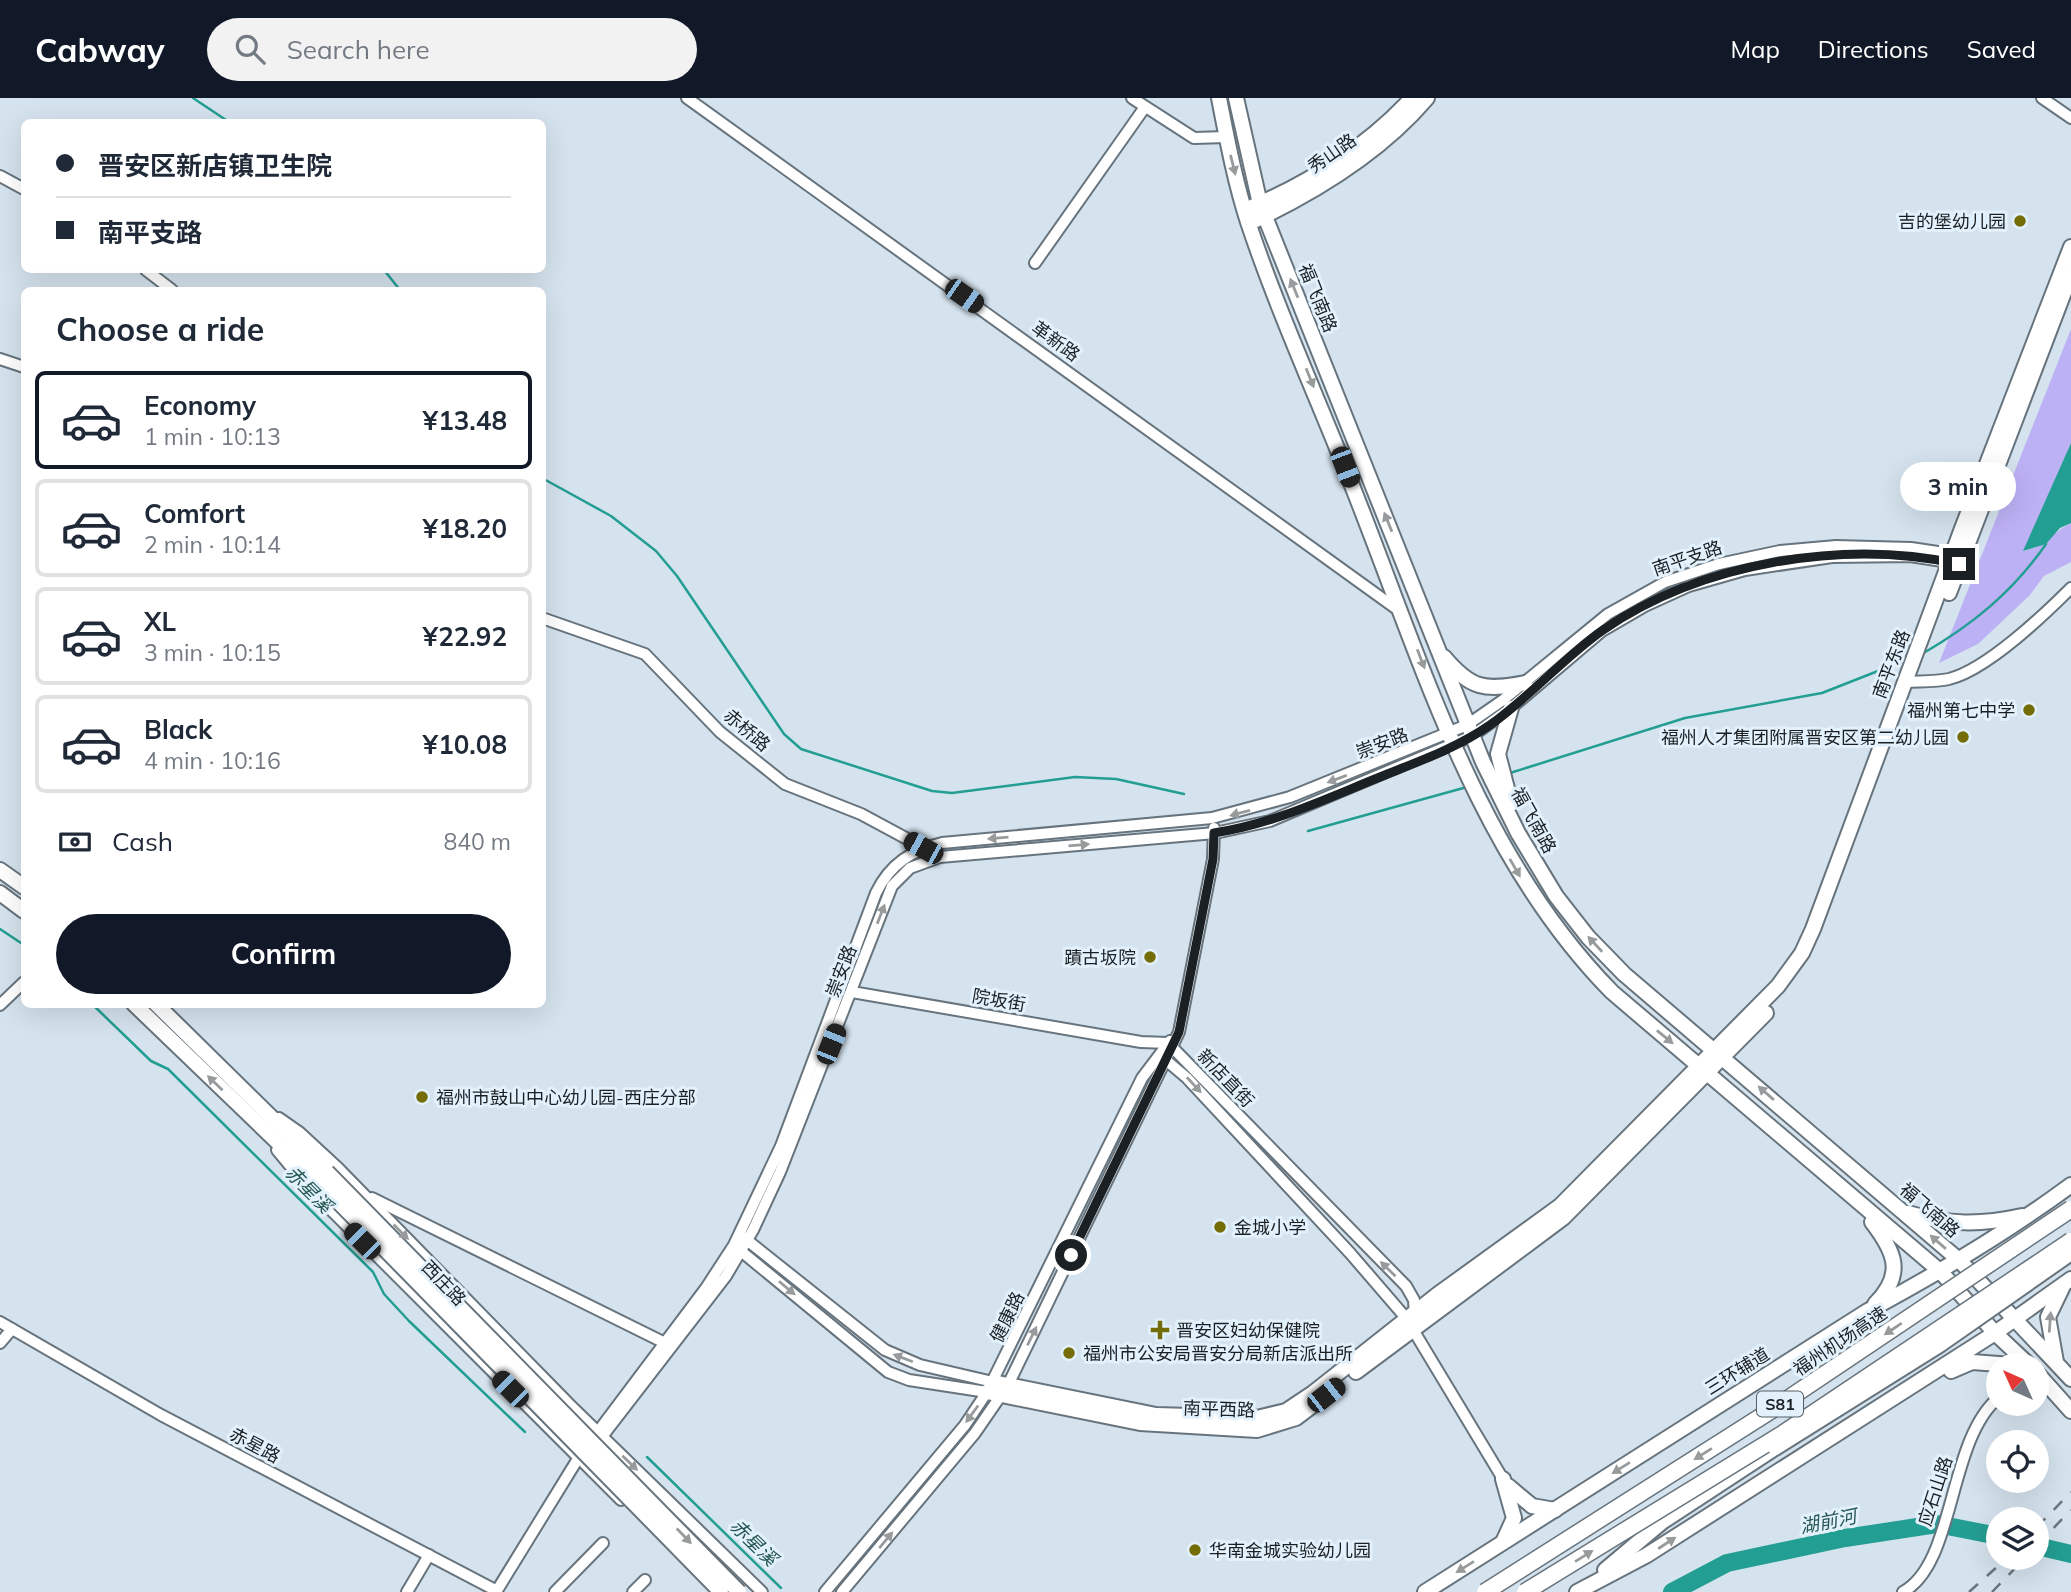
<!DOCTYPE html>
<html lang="en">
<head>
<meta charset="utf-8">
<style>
  :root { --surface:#fff; --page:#f2f2f3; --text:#1f2937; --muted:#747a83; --line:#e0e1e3; --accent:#111827 }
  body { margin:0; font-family:Mulish,"Noto Sans SC",sans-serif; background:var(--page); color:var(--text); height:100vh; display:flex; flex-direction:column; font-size:26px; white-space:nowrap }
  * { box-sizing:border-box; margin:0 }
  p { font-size:23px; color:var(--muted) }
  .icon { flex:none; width:38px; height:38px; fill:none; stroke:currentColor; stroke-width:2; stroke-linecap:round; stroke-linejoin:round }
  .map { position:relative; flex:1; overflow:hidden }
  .details { position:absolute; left:21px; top:189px; width:525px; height:721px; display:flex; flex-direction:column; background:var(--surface); border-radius:10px; box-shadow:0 7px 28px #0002 }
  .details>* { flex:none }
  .guide { position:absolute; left:21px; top:21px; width:525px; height:154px; border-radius:10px; box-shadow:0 7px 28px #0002; display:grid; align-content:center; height:154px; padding:0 35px; background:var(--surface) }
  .needle { width:46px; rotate:315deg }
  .controls { position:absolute; left:1986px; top:1255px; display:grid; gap:14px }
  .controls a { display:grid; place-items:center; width:63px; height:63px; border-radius:50%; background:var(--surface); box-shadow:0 7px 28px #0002; font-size:35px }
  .end { position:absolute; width:32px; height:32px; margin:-16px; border:9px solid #1b2024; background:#fff; box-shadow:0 0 0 4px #fff }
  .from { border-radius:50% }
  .bubble { position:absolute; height:49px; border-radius:24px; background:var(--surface); box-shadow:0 7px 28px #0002; font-size:23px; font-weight:700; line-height:49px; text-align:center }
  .car { position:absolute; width:21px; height:42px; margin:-21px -10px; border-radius:9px; box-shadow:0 0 5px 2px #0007; background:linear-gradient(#222 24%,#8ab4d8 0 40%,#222 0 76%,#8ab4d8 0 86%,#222 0) }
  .guide b { display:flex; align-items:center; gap:24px; height:66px; font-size:26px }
  .guide b+b { border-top:2px solid var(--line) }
  .guide i { width:18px; height:18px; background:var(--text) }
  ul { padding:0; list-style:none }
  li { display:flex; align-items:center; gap:21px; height:98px; margin:0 14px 10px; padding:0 21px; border:4px solid var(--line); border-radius:10px }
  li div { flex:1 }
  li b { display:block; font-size:26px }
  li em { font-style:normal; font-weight:700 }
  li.current { border-color:var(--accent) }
  li>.icon { width:63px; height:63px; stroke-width:1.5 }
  h2 { padding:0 35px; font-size:32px; line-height:84px }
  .pay { display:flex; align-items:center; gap:18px; height:77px; padding:0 35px; font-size:26px }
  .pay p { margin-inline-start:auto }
  .action { display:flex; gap:14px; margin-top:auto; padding:14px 35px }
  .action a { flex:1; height:80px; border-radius:42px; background:var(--accent); color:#fff; font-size:28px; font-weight:700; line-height:80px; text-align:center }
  header { display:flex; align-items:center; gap:42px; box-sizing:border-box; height:98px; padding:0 35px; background:var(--accent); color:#fff }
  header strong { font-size:33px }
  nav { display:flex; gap:38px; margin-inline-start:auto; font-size:24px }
  .search { width:490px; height:63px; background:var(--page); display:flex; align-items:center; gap:18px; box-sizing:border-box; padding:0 24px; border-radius:38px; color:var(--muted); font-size:26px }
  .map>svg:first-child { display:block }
</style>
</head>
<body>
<header>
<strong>Cabway</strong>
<div class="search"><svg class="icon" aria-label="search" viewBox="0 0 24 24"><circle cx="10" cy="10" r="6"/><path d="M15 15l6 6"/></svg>Search here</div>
<nav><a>Map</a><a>Directions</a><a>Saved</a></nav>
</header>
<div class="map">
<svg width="2071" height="1494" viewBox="0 0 2071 1494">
  <rect width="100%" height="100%" fill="#d5e3ee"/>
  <path fill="#bdb1f5" d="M2071,231V345L2024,453C2051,447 2050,435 2071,425V464L2044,478L2030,497L1978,546L1939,565Z"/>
  <polygon fill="#239e92" points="2071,345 2071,425 2060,430 2046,446 2023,453"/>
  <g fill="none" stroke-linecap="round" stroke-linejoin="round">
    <g stroke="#239e92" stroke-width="2.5">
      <polyline points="193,0 229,24"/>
      <polyline points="384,172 400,192"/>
      <polyline points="542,380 611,418 656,453 677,478 784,636 801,651 932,693 952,695 1075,679 1116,681 1184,696"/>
      <path d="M1922,556C1972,527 2013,494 2046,446"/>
      <polyline points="1510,675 1685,620 1822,595 1906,562"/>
      <polyline points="1308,733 1467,689"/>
      <polyline points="0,831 24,847"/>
      <polyline points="92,906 151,963 168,971 373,1174 384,1196 409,1223 525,1334"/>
      <polyline points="647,1359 781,1490"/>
    </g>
    <g stroke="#239e92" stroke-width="18">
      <polyline points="2037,1448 2071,1456"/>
      <polyline points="1672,1494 1727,1465 1845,1440 1937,1426 1998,1438"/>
    </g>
    <g stroke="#67747d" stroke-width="14">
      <g id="minor">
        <polyline points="687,0 1401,514"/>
        <polyline points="1132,0 1194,40 1226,39"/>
        <polyline points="2042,0 2071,20"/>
        <polyline points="0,78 24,91"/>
        <polyline points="1035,165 1145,9"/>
        <polyline points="146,172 172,192"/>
        <polyline points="0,261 24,269"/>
        <polyline points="542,520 645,556 720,634 785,686 861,716 926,751"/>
        <path d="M1905,584C1920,583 1935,584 1949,581C1986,572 2044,517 2071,490"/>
        <polyline points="852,894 1141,944 1168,945 1406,1188 1414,1202 1415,1219"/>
        <polyline points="0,907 24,884"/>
        <polyline points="1161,958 1187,980 1350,1155 1406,1220 1503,1381"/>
        <polyline points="279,1020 299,1034 338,1070 569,1306 762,1494"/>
        <polyline points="277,1052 306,1087 621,1402"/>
        <polyline points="372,1100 665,1245"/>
        <polyline points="743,1139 885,1252 920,1267 993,1284"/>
        <polyline points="736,1149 888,1274 909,1282 987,1294"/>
        <polyline points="0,1224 161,1317 497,1493"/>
        <polyline points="0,1245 12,1231"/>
        <polyline points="591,1353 726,1178 753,1132 780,1074 892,788 910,770 940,759 1215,735 1270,723 1472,638 1511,610 1602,533 1645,508 1689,488 1745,472 1832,459 1910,458 1955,465"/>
        <polyline points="407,1494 429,1457"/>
        <path d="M496,1494L579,1359L706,1190L734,1147L781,1048L876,795C890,766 912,752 942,745L1212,720L1290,699L1467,627L1503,602L1608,516L1665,484L1719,466L1780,453L1836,448L1911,450L1958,457"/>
        <polyline points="555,1494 603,1445"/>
        <polyline points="633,1494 645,1482"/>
        <polyline points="825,1494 965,1327 987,1294 1142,980 1170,943"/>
        <polyline points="842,1494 975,1335 1008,1287 1179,934 1213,761 1214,730"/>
        <path d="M1903,1494C1956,1465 1947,1344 1998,1300"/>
      </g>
    </g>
    <g stroke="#67747d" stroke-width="18">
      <g id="major">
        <path d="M1219,0C1227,41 1235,84 1248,124C1278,214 1318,301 1353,390C1422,564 1477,757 1612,894L1941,1174L1995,1235L2029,1267"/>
        <polyline points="1236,0 1260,106 1483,664 1518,735 1556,798 1588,839 1624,876 1959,1162 2071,1281"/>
        <path d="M1252,109C1311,84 1369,47 1412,0"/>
        <path d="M1256,122C1319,92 1382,53 1427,0"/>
        <polyline points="1949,495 2071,176"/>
        <path d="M1444,559C1471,591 1484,593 1525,585"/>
        <polyline points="1511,706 1498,656 1511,610"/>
        <polyline points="0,772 24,789"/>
        <polyline points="0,795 24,813"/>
        <polyline points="134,906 318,1083"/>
        <polyline points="156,906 327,1074"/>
        <path d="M1908,1115C1948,1127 1981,1127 2022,1118"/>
        <path d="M1872,1124C1895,1154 1905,1176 1875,1206"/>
        <polyline points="2056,1264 2048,1219 2062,1190"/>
        <polyline points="1951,1273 1972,1264 2012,1267"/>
        <polyline points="1356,1274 1563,1120 1766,915"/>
        <polyline points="2037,1275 2071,1313"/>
        <polyline points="993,1284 1156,1317 1257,1320 1286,1313 1313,1295 1437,1197 1560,1108 1778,888 1802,855 1813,831 1963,428 2071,149"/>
        <polyline points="987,1294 1140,1325 1257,1332 1296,1320 1329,1295"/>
        <polyline points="1503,1381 1514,1420 1504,1442"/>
        <polyline points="1508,1388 1532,1408 1555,1412"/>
        <polyline points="1605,1472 1662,1424 1775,1350"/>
        <path d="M1425,1494L1866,1214C1937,1176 2006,1135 2071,1087"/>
        <polyline points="1577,1494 1647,1457 1995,1235 2071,1181"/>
      </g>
    </g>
    <use href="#minor" stroke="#fff" stroke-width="10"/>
    <use href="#major" stroke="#fff" stroke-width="14"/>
    <g stroke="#6c757c" stroke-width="2.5" stroke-dasharray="12 12" stroke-linecap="butt">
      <polyline points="2037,1429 2071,1394"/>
      <polyline points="2037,1447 2071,1412"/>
      <polyline points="1969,1494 2007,1460"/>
      <polyline points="1992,1494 2025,1460"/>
    </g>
    <g stroke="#67747d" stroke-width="18" stroke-linecap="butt">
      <g id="major-bridge">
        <polyline points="327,1074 739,1494"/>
        <polyline points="318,1083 721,1494"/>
        <polyline points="1775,1350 1941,1246 2071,1155"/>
      </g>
    </g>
    <g stroke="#67747d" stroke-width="19" stroke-linecap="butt">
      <g id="highway-bridge">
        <polyline points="1485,1494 1770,1313 2071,1111"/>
        <polyline points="1525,1494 1784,1335 2071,1143"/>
      </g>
    </g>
    <use href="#major-bridge" stroke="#fff" stroke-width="14"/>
    <use href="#highway-bridge" stroke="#fff" stroke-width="16"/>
  </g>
  <defs><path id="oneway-solid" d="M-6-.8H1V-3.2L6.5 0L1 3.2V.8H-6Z" transform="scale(1.75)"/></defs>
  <g fill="#989b9c">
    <use href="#oneway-solid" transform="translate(1233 67) rotate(76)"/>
    <use href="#oneway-solid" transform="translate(1294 190) rotate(-112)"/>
    <use href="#oneway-solid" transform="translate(1310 280) rotate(68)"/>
    <use href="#oneway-solid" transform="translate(1388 424) rotate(-112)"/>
    <use href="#oneway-solid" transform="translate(1421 561) rotate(69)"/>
    <use href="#oneway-solid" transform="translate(1337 681) rotate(159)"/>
    <use href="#oneway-solid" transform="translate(1240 715) rotate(165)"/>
    <use href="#oneway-solid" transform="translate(998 740) rotate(175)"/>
    <use href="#oneway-solid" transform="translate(1079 747) rotate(-5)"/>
    <use href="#oneway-solid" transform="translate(1515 770) rotate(60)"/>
    <use href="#oneway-solid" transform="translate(881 816) rotate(-69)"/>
    <use href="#oneway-solid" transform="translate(1595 846) rotate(-133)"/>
    <use href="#oneway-solid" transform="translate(1665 939) rotate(39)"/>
    <use href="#oneway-solid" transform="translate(215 985) rotate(-136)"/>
    <use href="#oneway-solid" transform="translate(1194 987) rotate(47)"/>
    <use href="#oneway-solid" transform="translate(1766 995) rotate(-139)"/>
    <use href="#oneway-solid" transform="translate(401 1134) rotate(45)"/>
    <use href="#oneway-solid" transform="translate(1938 1144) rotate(-139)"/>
    <use href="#oneway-solid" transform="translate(1388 1171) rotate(-136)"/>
    <use href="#oneway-solid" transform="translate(787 1190) rotate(40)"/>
    <use href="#oneway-solid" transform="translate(2050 1224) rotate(-86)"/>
    <use href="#oneway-solid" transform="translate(1893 1231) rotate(146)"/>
    <use href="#oneway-solid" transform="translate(1032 1238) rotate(-64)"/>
    <use href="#oneway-solid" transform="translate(903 1260) rotate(-159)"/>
    <use href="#oneway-solid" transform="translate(972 1316) rotate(126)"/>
    <use href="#oneway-solid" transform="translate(1703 1356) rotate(148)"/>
    <use href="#oneway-solid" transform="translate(630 1365) rotate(44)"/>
    <use href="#oneway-solid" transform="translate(1621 1370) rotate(148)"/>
    <use href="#oneway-solid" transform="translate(684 1438) rotate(46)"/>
    <use href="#oneway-solid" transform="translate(886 1442) rotate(-50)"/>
    <use href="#oneway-solid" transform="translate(1667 1445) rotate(-33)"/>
    <use href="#oneway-solid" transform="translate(1584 1458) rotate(-32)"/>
    <use href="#oneway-solid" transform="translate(1465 1469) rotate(148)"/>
  </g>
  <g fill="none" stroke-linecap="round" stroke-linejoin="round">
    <path stroke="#1b2024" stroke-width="9" d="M1071,1157L1179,934L1213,761L1214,735C1273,726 1325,701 1380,679C1417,664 1457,650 1490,627C1530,599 1563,560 1603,532C1702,464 1844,441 1959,466"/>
  </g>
  <g fill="#736c07" stroke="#e2f1fb" stroke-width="2.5">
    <circle cx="2020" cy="123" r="7"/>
    <circle cx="2029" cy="612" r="7"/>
    <circle cx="1963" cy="639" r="7"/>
    <circle cx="1150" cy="859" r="7"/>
    <circle cx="422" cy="999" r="7"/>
    <circle cx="1220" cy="1129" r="7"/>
    <path d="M1156.5 1221.5h7v7h7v7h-7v7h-7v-7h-7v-7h7z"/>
    <circle cx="1069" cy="1255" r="7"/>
    <circle cx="1195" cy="1452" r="7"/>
  </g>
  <g text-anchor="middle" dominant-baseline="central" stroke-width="6" stroke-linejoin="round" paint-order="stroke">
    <rect fill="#e2f1fb" stroke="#575f64" stroke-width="2" x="1757" y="1293.5" width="46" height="25" rx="5"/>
    <g font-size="16" font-weight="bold" fill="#1b2024">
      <text x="1780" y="1306">S81</text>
    </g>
    <g font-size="18" fill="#1b2024" stroke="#e2f1fb">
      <text transform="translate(1332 55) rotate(-35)">秀山路</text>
      <text transform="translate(1318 200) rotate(68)">福飞南路</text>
      <text transform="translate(1056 243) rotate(36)">革新路</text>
      <text transform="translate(1687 460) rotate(-19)">南平支路</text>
      <text transform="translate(1891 566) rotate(-69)">南平东路</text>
      <text transform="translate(747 632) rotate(40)">赤桥路</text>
      <text transform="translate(1382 645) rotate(-21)">崇安路</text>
      <text transform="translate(1534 722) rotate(61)">福飞南路</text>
      <text transform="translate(841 873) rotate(-69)">崇安路</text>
      <text transform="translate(999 902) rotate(10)">院坂街</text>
      <text transform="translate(1226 980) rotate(46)">新店直街</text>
      <text transform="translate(1930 1112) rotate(41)">福飞南路</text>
      <text transform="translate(444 1185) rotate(46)">西庄路</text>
      <text transform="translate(1007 1219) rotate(-64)">健康路</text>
      <text transform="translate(1840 1243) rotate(-34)">福州机场高速</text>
      <text transform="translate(1737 1273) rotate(-32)">三环辅道</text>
      <text transform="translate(1219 1311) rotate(2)">南平西路</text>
      <text transform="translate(255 1347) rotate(28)">赤星路</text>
      <text transform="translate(1935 1393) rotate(-72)">应石山路</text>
    </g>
    <g font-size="18" fill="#1b2024" stroke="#e2f1fb" text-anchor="start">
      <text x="2006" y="123" text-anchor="end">吉的堡幼儿园</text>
      <text x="2015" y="612" text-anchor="end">福州第七中学</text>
      <text x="1949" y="639" text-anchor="end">福州人才集团附属晋安区第二幼儿园</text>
      <text x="1136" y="859" text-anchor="end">蹟古坂院</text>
      <text x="436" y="999">福州市鼓山中心幼儿园-西庄分部</text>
      <text x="1234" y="1129">金城小学</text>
      <text x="1176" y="1232">晋安区妇幼保健院</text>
      <text x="1083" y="1255">福州市公安局晋安分局新店派出所</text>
      <text x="1209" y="1452">华南金城实验幼儿园</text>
    </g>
    <g font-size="19" font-style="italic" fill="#265751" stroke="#e2f1fb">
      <text transform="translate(309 1091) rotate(45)">赤星溪</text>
      <text transform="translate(1828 1423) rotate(-11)">湖前河</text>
      <text transform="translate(754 1444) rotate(44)">赤星溪</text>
    </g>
  </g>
</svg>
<div class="controls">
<a><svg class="needle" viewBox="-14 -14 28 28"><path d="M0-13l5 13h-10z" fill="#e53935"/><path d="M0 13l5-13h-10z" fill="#747a83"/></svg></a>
<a><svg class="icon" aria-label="locate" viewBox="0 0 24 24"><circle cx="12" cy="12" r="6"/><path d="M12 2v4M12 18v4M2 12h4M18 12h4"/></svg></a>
<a><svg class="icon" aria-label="layers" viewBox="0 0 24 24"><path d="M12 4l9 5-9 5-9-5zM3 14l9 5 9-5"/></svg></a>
</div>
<i class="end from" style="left:1071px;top:1157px"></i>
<i class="end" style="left:1959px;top:466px"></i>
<div class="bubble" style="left:1900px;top:364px;width:116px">3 min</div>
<i class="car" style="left:964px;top:198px;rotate:125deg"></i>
<i class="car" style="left:1345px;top:369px;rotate:159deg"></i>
<i class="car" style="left:923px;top:750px;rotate:299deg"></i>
<i class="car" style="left:831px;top:946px;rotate:22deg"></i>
<i class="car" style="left:362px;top:1143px;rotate:315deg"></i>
<i class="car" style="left:510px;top:1291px;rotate:315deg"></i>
<i class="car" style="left:1326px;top:1297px;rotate:52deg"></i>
<div class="guide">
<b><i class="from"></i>晋安区新店镇卫生院</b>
<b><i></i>南平支路</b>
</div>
<section class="details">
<h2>Choose a ride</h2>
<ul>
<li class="current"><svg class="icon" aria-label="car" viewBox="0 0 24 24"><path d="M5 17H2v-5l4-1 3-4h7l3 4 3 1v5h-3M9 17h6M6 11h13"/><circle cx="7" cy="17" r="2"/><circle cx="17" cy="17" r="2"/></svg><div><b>Economy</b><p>1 min · 10:13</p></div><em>¥13.48</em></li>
<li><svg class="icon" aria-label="car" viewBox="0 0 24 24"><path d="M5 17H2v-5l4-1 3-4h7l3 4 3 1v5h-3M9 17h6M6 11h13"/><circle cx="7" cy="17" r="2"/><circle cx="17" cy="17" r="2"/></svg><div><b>Comfort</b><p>2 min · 10:14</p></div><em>¥18.20</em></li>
<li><svg class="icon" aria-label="car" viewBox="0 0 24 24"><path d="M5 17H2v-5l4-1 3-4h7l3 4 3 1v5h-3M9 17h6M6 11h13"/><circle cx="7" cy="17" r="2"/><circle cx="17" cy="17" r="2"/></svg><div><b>XL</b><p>3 min · 10:15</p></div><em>¥22.92</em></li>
<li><svg class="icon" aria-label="car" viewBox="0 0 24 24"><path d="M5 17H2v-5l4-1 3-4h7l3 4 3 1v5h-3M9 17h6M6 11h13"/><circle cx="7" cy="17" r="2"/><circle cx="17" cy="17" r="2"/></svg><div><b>Black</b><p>4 min · 10:16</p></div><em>¥10.08</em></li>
</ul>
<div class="pay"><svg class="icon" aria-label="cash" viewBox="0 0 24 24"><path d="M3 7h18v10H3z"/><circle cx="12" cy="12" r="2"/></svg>Cash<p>840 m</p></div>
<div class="action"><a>Confirm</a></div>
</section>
</div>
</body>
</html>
